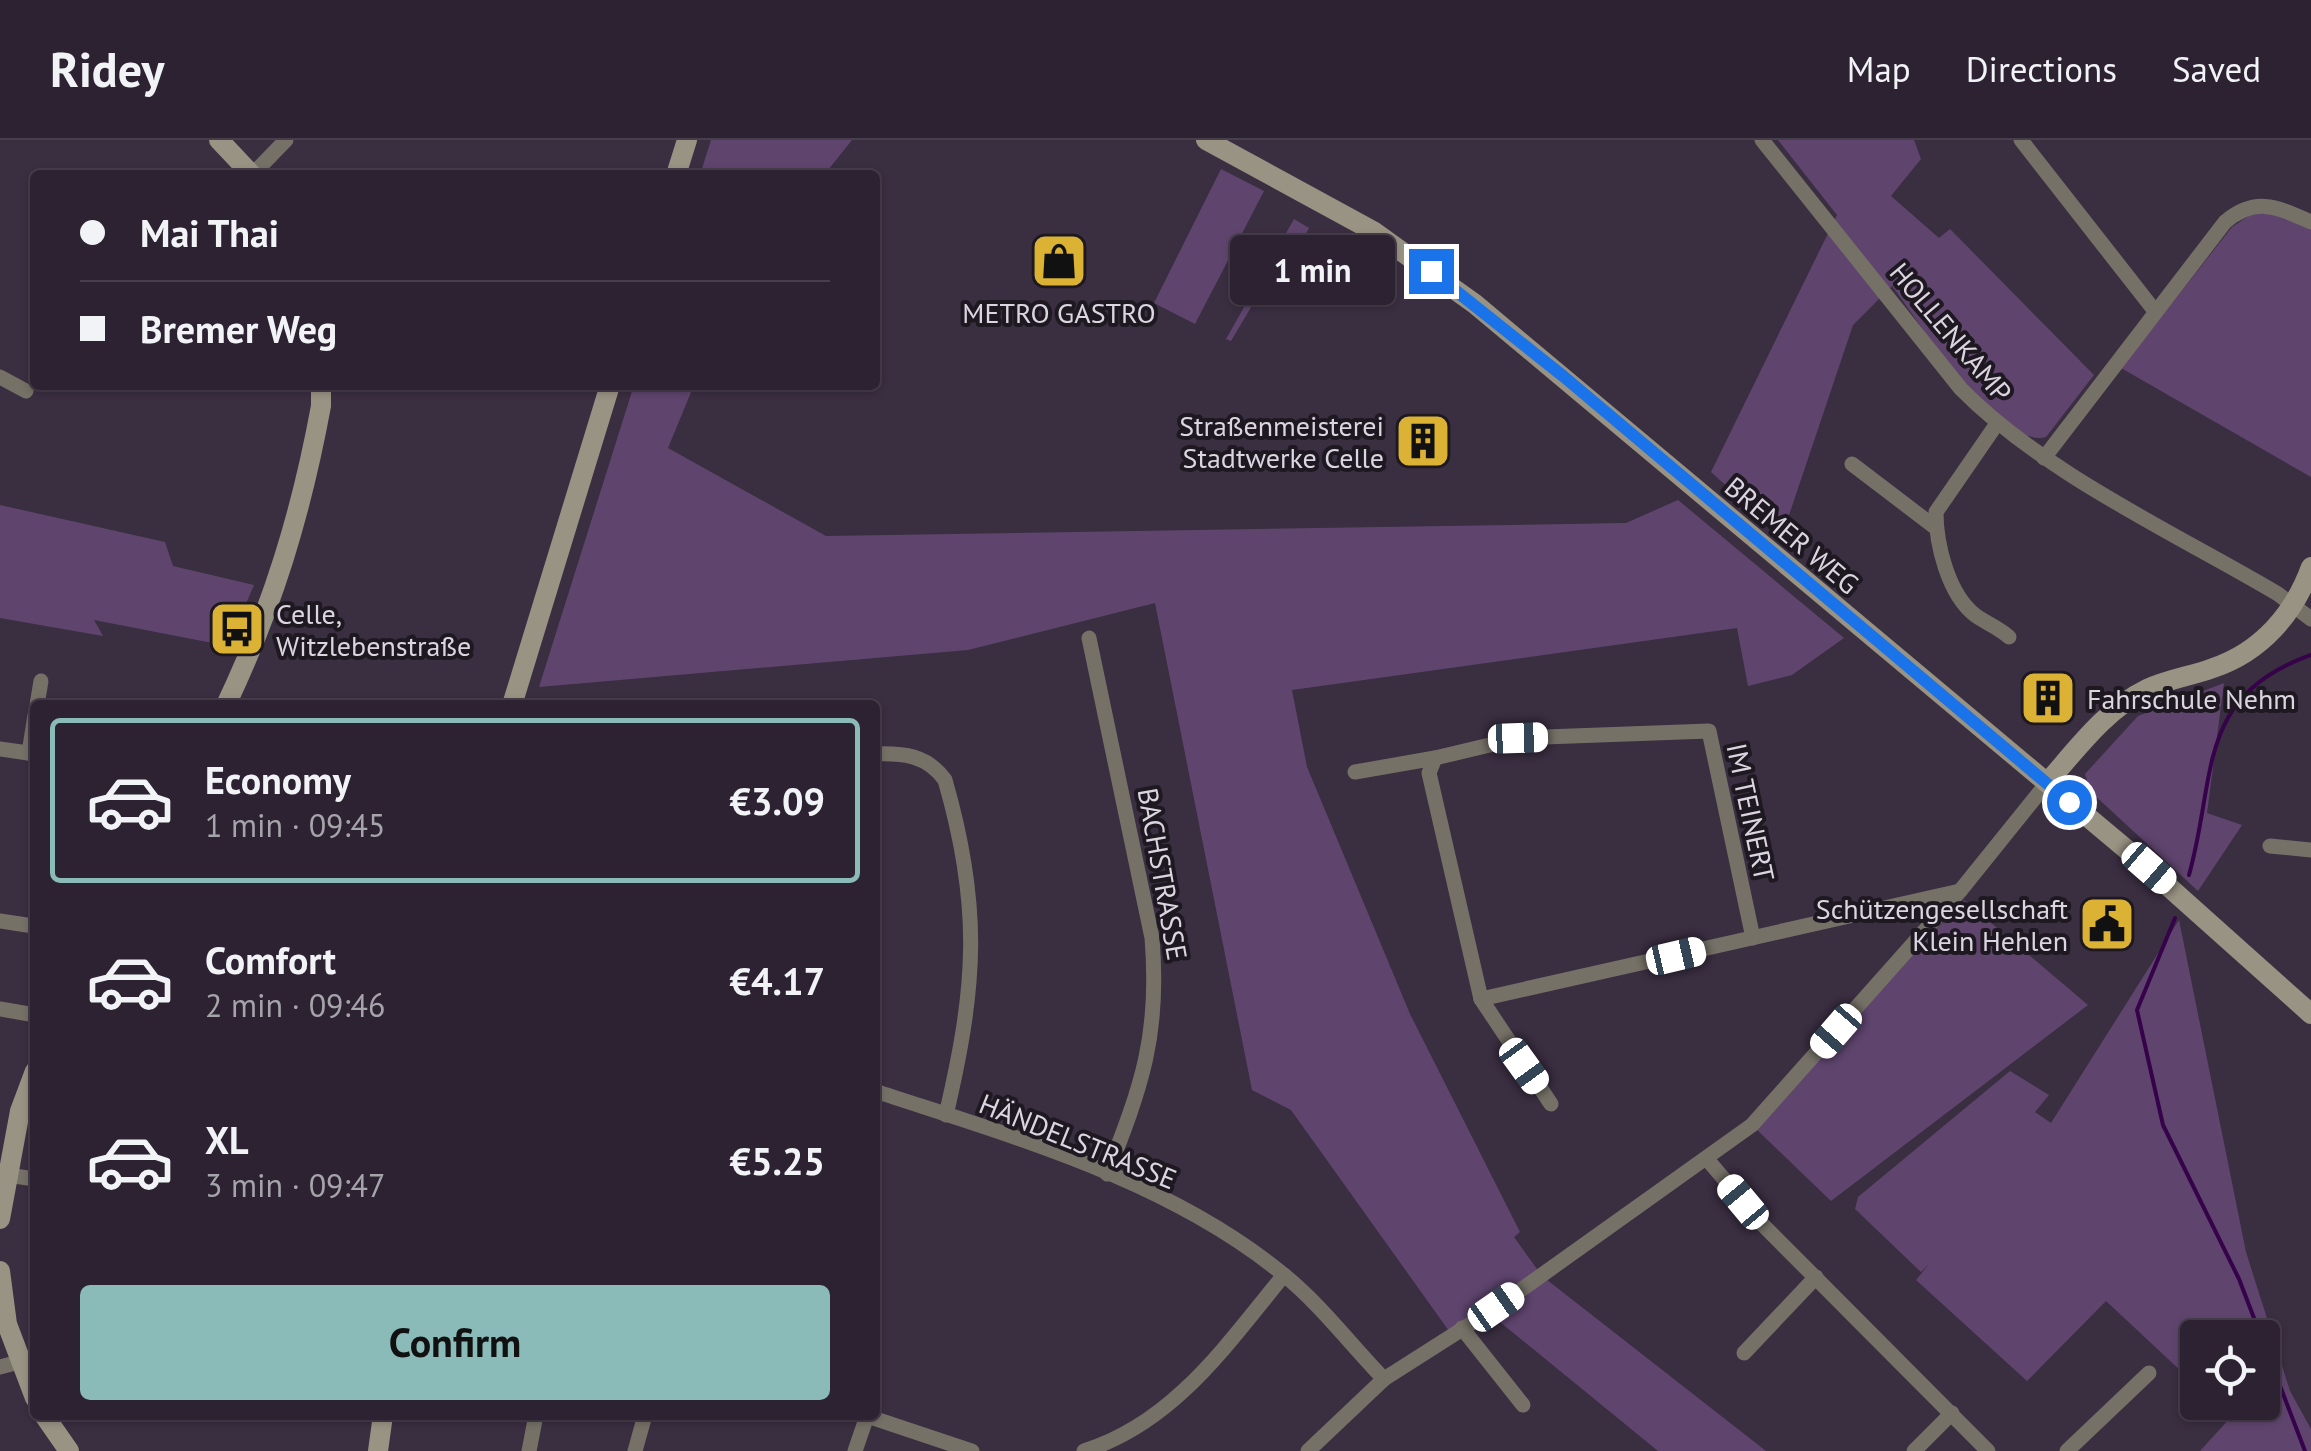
<!DOCTYPE html>
<html lang="en">
<head>
<meta charset="utf-8">
<style>
  :root { --surface:#2c2231; --page:#342a39; --text:#f1f3f6; --muted:#a6a4ab; --line:#483f4d; --accent:#8bbbb9 }
  body { margin:0; font-family:"PT Sans",sans-serif; background:var(--page); color:var(--text); height:100vh; display:flex; flex-direction:column; font-size:38px; white-space:nowrap }
  * { box-sizing:border-box; margin:0 }
  p { font-size:32px; color:var(--muted) }
  .icon { flex:none; width:55px; height:55px; fill:none; stroke:currentColor; stroke-width:2; stroke-linecap:round; stroke-linejoin:round }
  .map { position:relative; flex:1; overflow:hidden }
  .panel { position:absolute; left:30px; top:560px; width:850px; height:720px; display:flex; flex-direction:column; background:var(--surface); border-radius:10px; box-shadow:0 2px 8px #0004,0 0 0 2px var(--line) }
  .panel>* { flex:none }
  .top-card { position:absolute; left:30px; top:30px; width:850px; height:220px; border-radius:10px; box-shadow:0 2px 8px #0004,0 0 0 2px var(--line); display:grid; align-content:center; height:220px; padding:0 50px; background:var(--surface) }
  .controls { position:absolute; left:2180px; top:1180px; display:grid; gap:20px }
  .controls a { display:grid; place-items:center; width:100px; height:100px; border-radius:10px; background:var(--surface); box-shadow:0 2px 8px #0004,0 0 0 2px var(--line); font-size:50px }
  .end { position:absolute; width:45px; height:45px; margin:-22px; border:12px solid #1a73e8; background:#fff; box-shadow:0 0 0 5px #fff }
  .from { border-radius:50% }
  .bubble { position:absolute; height:70px; border-radius:10px; background:var(--surface); box-shadow:0 2px 8px #0004,0 0 0 2px var(--line); font-size:32px; font-weight:800; line-height:70px; text-align:center }
  .car { position:absolute; width:30px; height:60px; margin:-30px -15px; border-radius:12px; box-shadow:0 0 8px 2px #0007; background:linear-gradient(#fff 24%,#345 0 40%,#fff 0 76%,#345 0 86%,#fff 0) }
  .top-card b { display:flex; align-items:center; gap:35px; height:95px; font-size:38px }
  .top-card b+b { border-top:2px solid var(--line) }
  .top-card i { width:25px; height:25px; background:var(--text) }
  ul { padding:18px 0 0; list-style:none }
  li { display:flex; align-items:center; gap:30px; height:165px; margin:0 20px 15px; padding:0 30px; border:5px solid transparent; border-radius:10px }
  li div { flex:1 }
  li b { display:block; font-size:38px }
  li em { font-style:normal; font-weight:800 }
  li.current { border-color:var(--accent) }
  li>.icon { width:90px; height:90px; stroke-width:1.5 }
  .primary-button { display:flex; gap:20px; margin-top:auto; padding:20px 50px }
  .primary-button a { flex:1; height:115px; border-radius:10px; background:var(--accent); color:#111; font-size:40px; font-weight:800; line-height:115px; text-align:center }
  header { display:flex; align-items:center; gap:60px; box-sizing:border-box; height:140px; padding:0 50px; background:var(--surface); border-bottom:2px solid var(--line) }
  header strong { font-size:48px }
  nav { display:flex; gap:55px; margin-inline-start:auto; font-size:35px }
  .map>svg:first-child { display:block }
</style>
</head>
<body>
<header>
<strong>Ridey</strong>
<nav><a>Map</a><a>Directions</a><a>Saved</a></nav>
</header>
<div class="map">
<svg width="2311" height="1311" viewBox="0 0 2311 1311">
  <rect width="100%" height="100%" fill="#3a2e41"/>
  <g fill="#5f456e">
    <polygon points="711,0 852,0 824,35 700,35"/>
    <path d="M1778,0H1914L1921,19L1891,56L1939,98L1950,89L2094,235L2046,297C2000,310 1917,179 1892,146L1853,185L1782,396L1711,332L1837,75Z"/>
    <polygon points="1221,29 1264,51 1195,184 1154,163"/>
    <polygon points="2253,73 2282,75 2311,89 2311,337 2121,228 2232,87"/>
    <polygon points="1294,79 1309,88 1291,122 1281,117 1231,201 1226,199"/>
    <polygon points="634,245 694,245 668,308 826,396 1626,383 1678,360 1844,498 1792,535 1748,546 1737,488 1292,550 1307,627 1410,874 1520,1092 1514,1097 1542,1136 1766,1311 1658,1311 1489,1173 1454,1198 1291,970 1252,950 1155,463 968,510 539,547"/>
    <polygon points="0,365 165,402 173,426 254,445 228,506 94,480 103,496 0,478"/>
    <polygon points="2224,543 2207,673 2242,685 2198,751 2091,652 2085,634 2138,576"/>
    <polygon points="1964,760 2088,865 1831,1061 1752,985"/>
    <polygon points="2179,780 2246,1112 2290,1251 2311,1289 2311,1311 2200,1311 2231,1277 2215,1263 2262,1262 2262,1198 2198,1198 2197,1246 2106,1161 2027,1241 1916,1140 1929,1124 1921,1132 1855,1069 1858,1057 2010,931 2049,955 2035,972 2051,983"/>
  </g>
  <g fill="none" stroke-linecap="round" stroke-linejoin="round">
    <g stroke="#36034b" stroke-width="4">
      <path d="M2189,735C2217,635 2195,556 2311,515"/>
      <polyline points="2175,778 2137,870 2163,985 2239,1139 2305,1311"/>
    </g>
    <g stroke="#757167" stroke-width="15">
      <path d="M1762,0L1961,249C2045,334 2175,393 2278,454L2311,479"/>
      <polyline points="2021,0 2154,170"/>
      <polyline points="252,35 286,0"/>
      <polyline points="0,237 26,251"/>
      <path d="M1996,285L1936,372C1936,404 1948,454 1975,475C1986,483 1999,488 2009,497"/>
      <path d="M2044,318L2225,82C2256,56 2277,67 2311,82"/>
      <polyline points="1852,324 1936,388"/>
      <path d="M1089,498L1152,798C1160,895 1142,945 1107,1034"/>
      <polyline points="37,565 41,541"/>
      <polyline points="0,609 35,614"/>
      <polyline points="29,613 35,575"/>
      <path d="M875,614C904,613 927,615 945,640C982,768 976,847 946,975"/>
      <polyline points="1355,632 1435,618"/>
      <polyline points="2270,706 2311,710"/>
      <polyline points="0,781 33,786"/>
      <polyline points="1481,859 1960,751"/>
      <polyline points="0,869 35,875"/>
      <path d="M875,951C1014,997 1169,1040 1284,1135C1320,1164 1351,1205 1384,1239"/>
      <polyline points="1551,964 1481,859 1429,633 1435,618 1519,598 1709,591 1753,798"/>
      <polyline points="1707,1019 1762,1084 1988,1311"/>
      <polyline points="7,1035 35,1039"/>
      <polyline points="1462,1188 1523,1265"/>
      <polyline points="1744,1213 1816,1137"/>
      <polyline points="0,1227 19,1222"/>
      <polyline points="864,1275 972,1311"/>
      <polyline points="529,1311 536,1275"/>
      <polyline points="635,1311 645,1275"/>
      <polyline points="855,1311 867,1276"/>
      <path d="M1084,1311C1174,1283 1227,1204 1284,1135"/>
      <polyline points="1308,1311 1384,1239 1497,1167 1752,985 1960,751 2047,643"/>
      <polyline points="1914,1311 1952,1273"/>
      <polyline points="2067,1311 2149,1233"/>
    </g>
    <g stroke="#999383" stroke-width="20">
      <polyline points="219,0 252,35"/>
      <polyline points="1206,0 1373,91 1475,164 2132,714 2311,874"/>
      <polyline points="676,35 687,0"/>
      <path d="M226,565C273,466 301,374 321,266V245"/>
      <polyline points="512,565 610,245"/>
      <path d="M2047,643C2076,610 2106,569 2147,549C2168,539 2192,536 2213,528C2261,512 2294,474 2311,427"/>
      <polyline points="0,1079 20,971 35,931"/>
      <polyline points="0,1131 7,1184 35,1258"/>
      <polyline points="44,1275 69,1311"/>
      <polyline points="378,1311 383,1275"/>
    </g>
  </g>
  <g fill="none" stroke-linecap="round" stroke-linejoin="round">
    <polyline stroke="#1a73e8" stroke-width="12" points="1431,131 1563,236 2069,662"/>
  </g>
  <defs>
    <g id="shop-square" transform="scale(2.875)"><rect x="-9" y="-9" width="18" height="18" rx="4" fill="#dbb233" stroke="#1e1921"/><path d="M-5-2.5h2.3a2.7 3.5 0 0 1 5.4 0H5L5.5 6h-11ZM-1.5-2.5h3a1.5 2.3 0 0 0-3 0Z" fill="#111"/></g>
    <g id="building-square" transform="scale(2.875)"><rect x="-9" y="-9" width="18" height="18" rx="4" fill="#dbb233" stroke="#1e1921"/><path d="M-4-6H4V6H1V3H-1V6H-4ZM-2.5-4.3h1.7v1.8h-1.7ZM.8-4.3h1.7v1.8H.8ZM-2.5-1h1.7V.8h-1.7ZM.8-1h1.7V.8H.8Z" fill="#111"/></g>
    <g id="bus-square" transform="scale(2.875)"><rect x="-9" y="-9" width="18" height="18" rx="4" fill="#dbb233" stroke="#1e1921"/><path d="M-5-6H5V4H4V6H2V4H-2V6H-4V4H-5ZM-3.5-4V0h7V-4ZM-3.5 1.2v1.5H-2V1.2ZM2 1.2v1.5H3.5V1.2Z" fill="#111"/></g>
    <g id="civic-square" transform="scale(2.875)"><rect x="-9" y="-9" width="18" height="18" rx="4" fill="#dbb233" stroke="#1e1921"/><path d="M-.6-6.5H3V-4.5H.6V-3L4-1V1h2V6H-6V1h2V-1L-.6-3ZM-1.2 2.5V6h2.4V2.5Z" fill="#111"/></g>
  </defs>
  <g fill-rule="evenodd">
    <use href="#shop-square" x="1059" y="121"/>
    <use href="#building-square" x="1423" y="301"/>
    <use href="#bus-square" x="237" y="489"/>
    <use href="#building-square" x="2048" y="558"/>
    <use href="#civic-square" x="2107" y="784"/>
  </g>
  <g text-anchor="middle" dominant-baseline="central" stroke-width="8" stroke-linejoin="round" paint-order="stroke">
    <g font-size="28" fill="#dcd5e1" stroke="#1e1921" text-anchor="end">
      <text x="1059" y="172" text-anchor="middle">METRO GASTRO</text>
      <text x="1384" y="285">Straßenmeisterei<tspan x="1384" dy="32">Stadtwerke Celle</tspan></text>
      <text x="276" y="473" text-anchor="start">Celle,<tspan x="276" dy="32">Witzlebenstraße</tspan></text>
      <text x="2087" y="558" text-anchor="start">Fahrschule Nehm</text>
      <text x="2068" y="768">Schützengesellschaft<tspan x="2068" dy="32">Klein Hehlen</tspan></text>
    </g>
    <g font-size="28" fill="#dcd5e1" stroke="#1e1921">
      <text transform="translate(1951 192) rotate(50)">HOLLENKAMP</text>
      <text transform="translate(1792 395) rotate(40)">BREMER WEG</text>
      <text transform="translate(1751 672) rotate(78)">IM TEINERT</text>
      <text transform="translate(1163 734) rotate(80)">BACHSTRASSE</text>
      <text transform="translate(1078 1001) rotate(22)">HÄNDELSTRASSE</text>
    </g>
  </g>
</svg>
<div class="controls">
<a><svg class="icon" aria-label="locate" viewBox="0 0 24 24"><circle cx="12" cy="12" r="6"/><path d="M12 2v4M12 18v4M2 12h4M18 12h4"/></svg></a>
</div>
<i class="end from" style="left:2069px;top:662px"></i>
<i class="end" style="left:1431px;top:131px"></i>
<div class="bubble" style="left:1230px;top:95px;width:165px">1 min</div>
<i class="car" style="left:1518px;top:598px;rotate:88deg"></i>
<i class="car" style="left:2149px;top:728px;rotate:131deg"></i>
<i class="car" style="left:1676px;top:816px;rotate:77deg"></i>
<i class="car" style="left:1836px;top:891px;rotate:221deg"></i>
<i class="car" style="left:1524px;top:926px;rotate:144deg"></i>
<i class="car" style="left:1743px;top:1062px;rotate:320deg"></i>
<i class="car" style="left:1496px;top:1167px;rotate:55deg"></i>
<div class="top-card">
<b><i class="from"></i>Mai Thai</b>
<b><i></i>Bremer Weg</b>
</div>
<section class="panel">
<ul>
<li class="current"><svg class="icon" aria-label="car" viewBox="0 0 24 24"><path d="M5 17H2v-5l4-1 3-4h7l3 4 3 1v5h-3M9 17h6M6 11h13"/><circle cx="7" cy="17" r="2"/><circle cx="17" cy="17" r="2"/></svg><div><b>Economy</b><p>1 min · 09:45</p></div><em>€3.09</em></li>
<li><svg class="icon" aria-label="car" viewBox="0 0 24 24"><path d="M5 17H2v-5l4-1 3-4h7l3 4 3 1v5h-3M9 17h6M6 11h13"/><circle cx="7" cy="17" r="2"/><circle cx="17" cy="17" r="2"/></svg><div><b>Comfort</b><p>2 min · 09:46</p></div><em>€4.17</em></li>
<li><svg class="icon" aria-label="car" viewBox="0 0 24 24"><path d="M5 17H2v-5l4-1 3-4h7l3 4 3 1v5h-3M9 17h6M6 11h13"/><circle cx="7" cy="17" r="2"/><circle cx="17" cy="17" r="2"/></svg><div><b>XL</b><p>3 min · 09:47</p></div><em>€5.25</em></li>
</ul>
<div class="primary-button"><a>Confirm</a></div>
</section>
</div>
</body>
</html>
